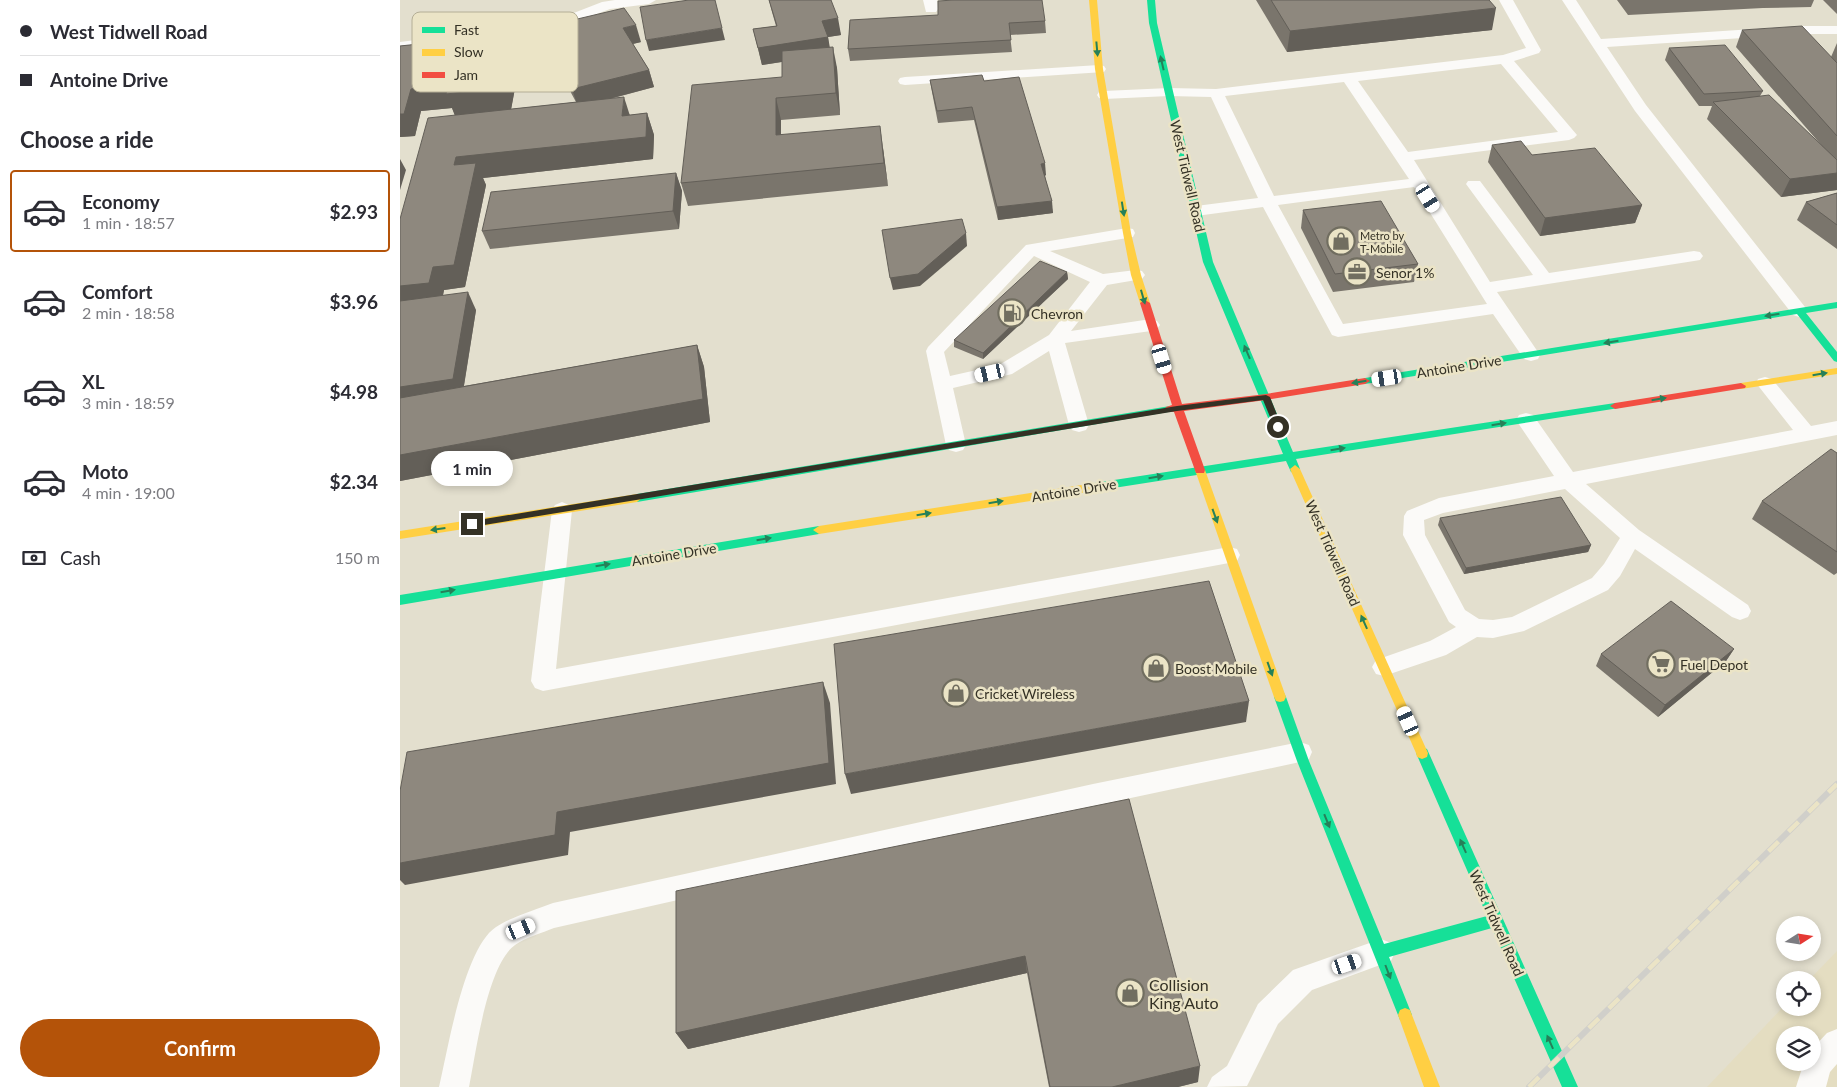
<!DOCTYPE html>
<html lang="en">
<head>
<meta charset="utf-8">
<style>
  :root { --surface:#fff; --page:#f2f2f3; --text:#2b2b33; --muted:#7c7c81; --line:#e1e1e2; --accent:#b45309 }
  body { margin:0; font-family:Lato,sans-serif; background:var(--page); color:var(--text); height:100vh; display:flex; flex-direction:column; font-size:19px; white-space:nowrap }
  * { box-sizing:border-box; margin:0 }
  p { font-size:16px; color:var(--muted) }
  .icon { flex:none; width:28px; height:28px; fill:none; stroke:currentColor; stroke-width:2; stroke-linecap:round; stroke-linejoin:round }
  .map { position:relative; flex:1; overflow:hidden }
  .panel { display:flex; flex-direction:column; background:var(--surface); width:400px }
  .panel>* { flex:none }
  .banner { display:grid; align-content:center; height:110px; padding:0 20px; background:var(--surface) }
  .needle { width:32px; rotate:78deg }
  .tools { position:absolute; left:1376px; top:916px; display:grid; gap:10px }
  .tools a { display:grid; place-items:center; width:45px; height:45px; border-radius:50%; background:var(--surface); box-shadow:0 2px 8px #0003; font-size:25px }
  .end { position:absolute; width:22px; height:22px; margin:-11px; border:6px solid #343125; background:#fff; box-shadow:0 0 0 2px #fff }
  .from { border-radius:50% }
  .bubble { position:absolute; height:35px; border-radius:18px; background:var(--surface); box-shadow:0 2px 8px #0003; font-size:16px; font-weight:700; line-height:35px; text-align:center }
  .car { position:absolute; width:15px; height:30px; margin:-15px -8px; border-radius:6px; box-shadow:0 0 4px 1px #0007; background:linear-gradient(#fff 24%,#345 0 40%,#fff 0 76%,#345 0 86%,#fff 0) }
  .banner b { display:flex; align-items:center; gap:18px; height:48px; font-size:19px }
  .banner b+b { border-top:1px solid var(--line) }
  .banner i { width:12px; height:12px; background:var(--text) }
  ul { padding:0; list-style:none }
  li { display:flex; align-items:center; gap:15px; height:82px; margin:0 10px 8px; padding:0 10px; border:2px solid transparent; border-radius:5px }
  li div { flex:1 }
  li b { display:block; font-size:19px }
  li em { font-style:normal; font-weight:700 }
  li.current { border-color:var(--accent) }
  li>.icon { width:45px; height:45px; stroke-width:1.5 }
  h2 { padding:0 20px; font-size:22px; line-height:60px }
  .pay { display:flex; align-items:center; gap:12px; height:55px; padding:0 20px; font-size:19px }
  .pay p { margin-inline-start:auto }
  .button { display:flex; gap:10px; margin-top:auto; padding:10px 20px }
  .button a { flex:1; height:58px; border-radius:30px; background:var(--accent); color:#fff; font-size:20px; font-weight:700; line-height:58px; text-align:center }
  main { display:flex; flex:1; min-height:0 }
  .map>svg:first-child { display:block }
</style>
</head>
<body>
<main>
<section class="panel">
<div class="banner">
<b><i class="from"></i>West Tidwell Road</b>
<b><i></i>Antoine Drive</b>
</div>
<h2>Choose a ride</h2>
<ul>
<li class="current"><svg class="icon" aria-label="car" viewBox="0 0 24 24"><path d="M5 17H2v-5l4-1 3-4h7l3 4 3 1v5h-3M9 17h6M6 11h13"/><circle cx="7" cy="17" r="2"/><circle cx="17" cy="17" r="2"/></svg><div><b>Economy</b><p>1 min · 18:57</p></div><em>$2.93</em></li>
<li><svg class="icon" aria-label="car" viewBox="0 0 24 24"><path d="M5 17H2v-5l4-1 3-4h7l3 4 3 1v5h-3M9 17h6M6 11h13"/><circle cx="7" cy="17" r="2"/><circle cx="17" cy="17" r="2"/></svg><div><b>Comfort</b><p>2 min · 18:58</p></div><em>$3.96</em></li>
<li><svg class="icon" aria-label="car" viewBox="0 0 24 24"><path d="M5 17H2v-5l4-1 3-4h7l3 4 3 1v5h-3M9 17h6M6 11h13"/><circle cx="7" cy="17" r="2"/><circle cx="17" cy="17" r="2"/></svg><div><b>XL</b><p>3 min · 18:59</p></div><em>$4.98</em></li>
<li><svg class="icon" aria-label="car" viewBox="0 0 24 24"><path d="M5 17H2v-5l4-1 3-4h7l3 4 3 1v5h-3M9 17h6M6 11h13"/><circle cx="7" cy="17" r="2"/><circle cx="17" cy="17" r="2"/></svg><div><b>Moto</b><p>4 min · 19:00</p></div><em>$2.34</em></li>
</ul>
<div class="pay"><svg class="icon" aria-label="cash" viewBox="0 0 24 24"><path d="M3 7h18v10H3z"/><circle cx="12" cy="12" r="2"/></svg>Cash<p>150 m</p></div>
<div class="button"><a>Confirm</a></div>
</section>
<div class="map">
<svg width="1437" height="1087" viewBox="0 0 1437 1087">
  <rect width="100%" height="100%" fill="#e3dfce"/>
  <path fill="#e4ddc1" fill-rule="evenodd" d="M1437,951V1087H1307L1385,1005V1008H1412V980H1409ZM1385,1035H1412V1062H1385Z"/>
  <g fill="none" stroke-linecap="round" stroke-linejoin="round">
    <g fill="#fbfaf8" fill-rule="evenodd">
      <polygon points="215,0 256,0 249,4 210,9 151,31 0,50 0,42 148,23 202,2"/>
      <polygon points="523,0 537,0 538,9 536,12 526,12"/>
      <path d="M1099,0H1113L1141,50L1139,53L1114,61L1177,135L1174,138L1169,140L1014,160L1090,282L1133,275L1066,184L1068,181H1080L1149,273L1294,251L1300,252L1303,256L1300,260L1294,261L1097,292L1140,355L1138,359L1131,361L1124,359L1093,314L938,337L932,335L863,207L796,216L790,214L788,211L790,208L796,206L858,198L811,97L769,96L704,99L699,98L697,95L699,92L704,91L769,88L816,89L1103,55L1126,48ZM1101,64L1158,132L1008,152L958,81ZM944,82L1009,179L874,196L825,96ZM1014,187L1087,304L943,324L878,205Z"/>
      <polygon points="1162,0 1176,0 1201,39 1401,26 1437,26 1437,34 1401,34 1207,47 1246,105 1405,307 1408,311 1405,315 1399,317 1393,315 1235,111"/>
      <polygon points="699,65 704,66 706,69 704,72 505,85 500,84 498,81 500,78 505,77"/>
      <path d="M727,228L733,229L735,233L733,237L650,251L703,274L736,270L742,271L745,275L742,279L707,285L671,331L751,319L757,321L760,325L757,329L751,331L665,343L689,425L686,430L679,432L672,430L669,425L649,351L612,374L553,388L566,445L563,450L556,452L549,450L546,445L526,351L528,347L626,245ZM634,256L690,282L649,335L599,365L550,376L544,352Z"/>
      <path d="M1365,377L1372,379L1411,426L1437,421V435L1186,484L1239,530L1348,605L1351,611L1348,617L1340,620L1332,617L1235,549L1220,576L1208,590L1124,631L1093,638L1077,637L1046,655L984,676L976,674L972,667L976,660L1030,641L1056,627L1049,622L1003,535L1004,516L1007,511L1039,498L1154,476L1116,420L1119,415L1126,413L1133,415L1173,472L1393,430L1356,383L1358,379ZM1165,489L1220,538L1204,564L1192,578L1112,617L1093,620L1079,619L1065,610L1025,535L1024,520L1043,513Z"/>
      <polygon points="162,502 169,505 172,510 156,669 829,547 837,549 840,555 837,561 829,563 143,691 135,688 131,681 152,510 155,505"/>
      <path d="M900,742L909,745L912,752L909,759L900,762L693,806L154,928C142,933 126,937 115,945C87,965 76,1053 69,1087H39C48,1049 64,948 96,927C109,918 137,909 153,903L693,784Z"/>
      <polygon points="981,939 991,943 995,952 991,961 912,990 878,1024 847,1086 807,1087 812,1077 827,1066 858,1004 893,970"/>
      <polygon points="1437,1029 1437,1064 1430,1072 1426,1087 1396,1087 1404,1062 1412,1062 1412,1049 1427,1033"/>
    </g>
    <g fill="#16e098" fill-rule="evenodd">
      <polygon points="747,0 755,0 757,23 813,262 893,452 1215,403 1219,404 1220,406 1219,408 896,459 900,469 895,473 891,472 886,461 688,492 684,491 683,488 688,484 883,454 803,262 749,23"/>
      <polygon points="1437,302 1437,308 1406,313 1437,352 1437,362 1434,361 1397,314 965,384 960,381 965,378"/>
      <polygon points="770,406 774,407 775,409 774,411 237,502 232,498 237,494"/>
      <polygon points="419,526 425,530 419,534 0,605 0,595"/>
      <polygon points="880,692 884,693 886,697 909,761 984,944 1087,916 1016,753 1017,749 1022,747 1027,749 1178,1087 1162,1087 1092,928 989,957 1012,1015 1010,1020 1005,1022 1000,1020 897,761 874,697 876,693"/>
    </g>
    <g fill="#ffcf43" fill-rule="evenodd">
      <polygon points="689,0 697,0 703,69 731,233 741,275 750,303 745,306 740,303 731,275 723,233 695,69"/>
      <polygon points="1437,368 1437,374 1341,389 1336,386 1341,383"/>
      <polygon points="895,465 900,469 1028,753 1027,757 1022,759 1017,757 1016,753 890,469"/>
      <polygon points="800,466 805,470 886,697 884,701 880,702 876,701 874,697 795,470"/>
      <polygon points="688,484 693,488 688,492 419,534 413,530 419,526"/>
      <polygon points="237,494 242,498 237,502 0,539 0,531"/>
      <polygon points="1005,1008 1010,1010 1040,1087 1024,1087 998,1015 1000,1010"/>
    </g>
    <g fill="#f24e42" fill-rule="evenodd">
      <polygon points="745,300 750,303 782,404 866,394 965,378 970,381 965,384 866,400 784,411 805,470 804,473 796,473 774,412 766,411 765,409 766,407 772,405 740,303"/>
      <polygon points="1341,383 1346,386 1345,388 1215,409 1210,406 1215,403"/>
    </g>
    <g stroke="#d0cfca" stroke-width="6">
      <polyline id="rail" points="1129,1087 1437,784"/>
    </g>
    <use href="#rail" stroke="#ebe4c6" stroke-width="4.5" stroke-dasharray="14" stroke-linecap="butt"/>
  </g>
  <g fill="#7a756c">
    <polygon points="369,0 431,0 441,35 428,37 429,47 437,68 440,115 381,120 381,135 483,148 488,186 288,206 281,183 382,77 382,62 362,65 353,29 376,26 372,12"/>
    <polygon points="856,0 1089,0 1092,30 887,52"/>
    <polygon points="1217,0 1414,0 1411,7 1363,8 1228,15"/>
    <polygon points="1423,0 1437,0 1437,14"/>
    <polygon points="450,20 645,21 646,33 610,35 612,52 450,61 448,49"/>
    <polygon points="1342,30 1431,57 1437,43 1437,190 1381,197 1307,119 1312,106 1299,106 1265,60 1269,48 1363,91 1360,96 1422,146 1336,47"/>
    <polygon points="118,33 241,42 233,44 249,70 254,87 210,99 230,115 247,113 254,135 253,159 83,178 86,185 65,287 44,290 43,295 76,310 64,386 297,345 304,367 310,422 0,481 0,219 55,115 52,108 21,111 15,136 0,137 0,46 113,34 121,56 111,109 176,102 156,65 135,70 125,50"/>
    <polygon points="530,80 584,81 646,175 645,176 653,213 598,220 574,120 538,123 532,92"/>
    <polygon points="1092,145 1242,205 1235,223 1140,236 1088,162"/>
    <polygon points="276,173 282,191 279,229 90,249 82,231"/>
    <polygon points="1437,193 1437,249 1397,220 1406,202"/>
    <polygon points="903,210 1018,264 1014,282 933,292 901,228"/>
    <polygon points="667,272 668,279 583,359 554,347 554,340"/>
    <polygon points="1437,453 1437,573 1434,575 1352,519 1362,501"/>
    <polygon points="1040,518 1191,545 1188,552 1064,574 1038,525"/>
    <polygon points="1334,649 1326,661 1258,717 1196,666 1201,654"/>
    <polygon points="729,799 798,1082 778,1087 649,1087 627,973 288,1049 276,1033"/>
  </g>
  <g fill="#635f58">
    <polygon points="1096,8 1092,30 887,52 890,31"/>
    <polygon points="438,18 441,35 428,37 431,54 362,65 358,48 422,21"/>
    <polygon points="236,25 241,42 228,45 223,28"/>
    <polygon points="322,28 325,40 249,51 246,40"/>
    <polygon points="113,34 121,56 111,110 55,116 52,108 21,111 15,136 0,137 0,114 11,89"/>
    <polygon points="433,47 437,68 440,115 436,93"/>
    <polygon points="149,48 156,65 135,70 129,53"/>
    <polygon points="249,70 254,87 178,107 172,89"/>
    <polygon points="224,97 231,119 222,116"/>
    <polygon points="376,98 381,120 381,158 376,135"/>
    <polygon points="247,113 254,135 253,159 83,178 86,185 65,287 44,290 41,305 0,311 0,286 54,165 56,157"/>
    <polygon points="480,126 483,148 488,186 484,163"/>
    <polygon points="0,159 6,170 0,190"/>
    <polygon points="645,163 646,175 642,176 641,164"/>
    <polygon points="276,173 282,191 279,229 273,211"/>
    <polygon points="1437,173 1437,190 1381,197 1390,179"/>
    <polygon points="652,201 653,213 598,220 597,207"/>
    <polygon points="1242,205 1235,223 1140,236 1145,218"/>
    <polygon points="566,233 567,246 520,286 493,290 490,278"/>
    <polygon points="667,272 668,279 583,359 583,353"/>
    <polygon points="68,292 76,310 62,397 0,406 0,387"/>
    <polygon points="297,345 304,367 310,422 0,481 0,455"/>
    <polygon points="1191,545 1188,552 1064,574 1066,568"/>
    <polygon points="1334,649 1326,661 1258,717 1265,705"/>
    <polygon points="423,682 430,703 436,784 170,832 168,855 5,885 0,880 0,863 157,812"/>
    <polygon points="849,701 846,722 451,794 445,774"/>
    <polygon points="625,956 627,973 288,1049 276,1033"/>
    <polygon points="800,1066 798,1082 778,1087 712,1087"/>
  </g>
  <g fill="#8e887e" stroke="#635f58">
    <polygon points="289,0 315,0 322,28 246,40 240,7"/>
    <polygon points="369,0 431,0 438,18 422,21 428,37 358,48 353,29 377,26"/>
    <polygon points="554,0 642,0 645,21 609,23 611,40 448,49 450,20 538,15 538,1"/>
    <polygon points="871,0 1089,0 1096,8 890,31"/>
    <polygon points="224,8 236,25 223,28 249,70 172,89 149,48 129,53 118,33"/>
    <polygon points="1402,26 1437,63 1437,136 1342,30"/>
    <polygon points="113,34 103,88 46,94 48,85 11,89 4,114 0,114 0,46"/>
    <polygon points="1325,45 1363,91 1304,94 1269,48"/>
    <polygon points="433,47 436,93 376,98 376,135 480,126 484,163 281,183 292,85 382,77 382,51"/>
    <polygon points="582,75 584,81 619,77 645,163 641,164 652,201 597,207 572,107 537,111 530,80"/>
    <polygon points="1369,95 1437,160 1437,173 1390,179 1313,102"/>
    <polygon points="224,97 222,116 247,113 246,137 56,157 54,165 76,163 54,265 33,267 29,283 0,286 0,219 28,118"/>
    <polygon points="1121,141 1132,155 1195,148 1242,205 1145,218 1092,145"/>
    <polygon points="276,173 273,211 82,231 91,192"/>
    <polygon points="1437,193 1437,225 1406,202"/>
    <polygon points="981,201 1018,264 935,274 903,210"/>
    <polygon points="562,219 566,233 518,274 490,278 482,230"/>
    <polygon points="640,261 667,272 583,353 554,340"/>
    <polygon points="68,292 53,379 0,387 0,301"/>
    <polygon points="297,345 303,399 0,455 0,398"/>
    <polygon points="1431,449 1437,453 1437,552 1362,501"/>
    <polygon points="1161,497 1191,545 1066,568 1040,518"/>
    <polygon points="809,581 849,701 445,774 434,644"/>
    <polygon points="1271,601 1334,649 1265,705 1201,654"/>
    <polygon points="423,682 429,763 157,812 155,835 0,863 0,791 7,752"/>
    <polygon points="729,799 800,1066 712,1087 650,1087 625,956 276,1033 276,891"/>
  </g>
  <defs><path id="oneway-solid" d="M-6-.8H1V-3.2L6.5 0L1 3.2V.8H-6Z" transform="scale(1.25)"/></defs>
  <g fill="#268059">
    <use href="#oneway-solid" transform="translate(697 49) rotate(85)"/>
    <use href="#oneway-solid" transform="translate(762 63) rotate(-103)"/>
    <use href="#oneway-solid" transform="translate(723 209) rotate(81)"/>
    <use href="#oneway-solid" transform="translate(743 297) rotate(74)"/>
    <use href="#oneway-solid" transform="translate(1372 315) rotate(171)"/>
    <use href="#oneway-solid" transform="translate(1211 342) rotate(171)"/>
    <use href="#oneway-solid" transform="translate(847 352) rotate(-113)"/>
    <use href="#oneway-solid" transform="translate(1420 374) rotate(-9)"/>
    <use href="#oneway-solid" transform="translate(959 382) rotate(171)"/>
    <use href="#oneway-solid" transform="translate(1259 399) rotate(-9)"/>
    <use href="#oneway-solid" transform="translate(1099 424) rotate(-9)"/>
    <use href="#oneway-solid" transform="translate(938 449) rotate(-9)"/>
    <use href="#oneway-solid" transform="translate(756 477) rotate(-9)"/>
    <use href="#oneway-solid" transform="translate(596 502) rotate(-9)"/>
    <use href="#oneway-solid" transform="translate(524 514) rotate(-9)"/>
    <use href="#oneway-solid" transform="translate(815 516) rotate(70)"/>
    <use href="#oneway-solid" transform="translate(38 529) rotate(172)"/>
    <use href="#oneway-solid" transform="translate(364 539) rotate(-9)"/>
    <use href="#oneway-solid" transform="translate(203 565) rotate(-9)"/>
    <use href="#oneway-solid" transform="translate(48 591) rotate(-10)"/>
    <use href="#oneway-solid" transform="translate(964 622) rotate(-114)"/>
    <use href="#oneway-solid" transform="translate(870 669) rotate(70)"/>
    <use href="#oneway-solid" transform="translate(927 821) rotate(68)"/>
    <use href="#oneway-solid" transform="translate(1063 846) rotate(-114)"/>
    <use href="#oneway-solid" transform="translate(988 972) rotate(69)"/>
    <use href="#oneway-solid" transform="translate(1150 1042) rotate(-114)"/>
  </g>
  <polygon fill="#343125" points="866,395 870,397 882,427 881,429 875,429 863,400 777,411 72,527 68,524 72,521 777,406"/>
  <defs>
    <g id="shop-ring" transform="scale(1.4375)"><circle r="9.5" fill="#ebe4c6" stroke="#716e60" stroke-width="1.5"/><path d="M-5-2.5h2.3a2.7 3.5 0 0 1 5.4 0H5L5.5 6h-11ZM-1.5-2.5h3a1.5 2.3 0 0 0-3 0Z" fill="#716e60"/></g>
    <g id="office-ring" transform="scale(1.4375)"><circle r="9.5" fill="#ebe4c6" stroke="#716e60" stroke-width="1.5"/><path d="M-6-3h4V-5.5h4V-3h4V5H-6ZM-1-4.5V-3h2v-1.5ZM-6 0V1H6V0Z" fill="#716e60"/></g>
    <g id="fuel-ring" transform="scale(1.4375)"><circle r="9.5" fill="#ebe4c6" stroke="#716e60" stroke-width="1.5"/><path d="M-5.5-6h7V0h2V4h1.3V-2.5L3-4.5l.8-.8L6-3V5H2.5V1h-1V6h-7ZM-4.2-4.7v3.2H.2V-4.7Z" fill="#716e60"/></g>
    <g id="supermarket-ring" transform="scale(1.4375)"><circle r="9.5" fill="#ebe4c6" stroke="#716e60" stroke-width="1.5"/><path d="M-6-5.5h2.5l.6 2H6L4.5 2H-2.5L-4.4-4H-6ZM-1.5 3.2a1.3 1.3 0 1 0 .1 0ZM3 3.2a1.3 1.3 0 1 0 .1 0Z" fill="#716e60"/></g>
  </defs>
  <g fill-rule="evenodd">
    <use href="#shop-ring" x="941" y="241"/>
    <use href="#office-ring" x="957" y="272"/>
    <use href="#fuel-ring" x="612" y="313"/>
    <use href="#supermarket-ring" x="1261" y="664"/>
    <use href="#shop-ring" x="756" y="668"/>
    <use href="#shop-ring" x="556" y="693"/>
    <use href="#shop-ring" x="730" y="993"/>
  </g>
  <g text-anchor="middle" dominant-baseline="central" stroke-width="5" stroke-linejoin="round" paint-order="stroke">
    <g font-size="11" fill="#343125" stroke="#ebe4c6" text-anchor="start">
      <text x="960" y="235">Metro by<tspan x="960" dy="13">T-Mobile</tspan></text>
    </g>
    <g font-size="14" fill="#343125" stroke="#ebe4c6">
      <text transform="translate(788 176) rotate(77)">West Tidwell Road</text>
      <text transform="translate(1059 366) rotate(-9)">Antoine Drive</text>
      <text transform="translate(674 490) rotate(-9)">Antoine Drive</text>
      <text transform="translate(933 553) rotate(66)">West Tidwell Road</text>
      <text transform="translate(274 554) rotate(-9)">Antoine Drive</text>
      <text transform="translate(1097 923) rotate(66)">West Tidwell Road</text>
    </g>
    <g font-size="14" fill="#343125" stroke="#ebe4c6" text-anchor="start">
      <text x="976" y="272">Senor 1%</text>
      <text x="631" y="313">Chevron</text>
      <text x="1280" y="664">Fuel Depot</text>
      <text x="775" y="668">Boost Mobile</text>
      <text x="575" y="693">Cricket Wireless</text>
    </g>
    <g font-size="16" fill="#343125" stroke="#ebe4c6" text-anchor="start">
      <text x="749" y="984">Collision<tspan x="749" dy="18">King Auto</tspan></text>
    </g>
  </g>
  <rect x="12" y="12" width="166" height="80" rx="8" fill="#ebe4c6" stroke="#b4ae96" stroke-width="1"/>
  <rect x="22" y="27" width="23" height="6" fill="#16e098"/>
  <rect x="22" y="49" width="23" height="7" fill="#ffcf43"/>
  <rect x="22" y="72" width="23" height="6" fill="#f24e42"/>
  <g font-size="14" fill="#343125">
    <text x="54" y="35">Fast</text>
    <text x="54" y="57">Slow</text>
    <text x="54" y="80">Jam</text>
  </g>
</svg>
<div class="tools">
<a><svg class="needle" viewBox="-14 -14 28 28"><path d="M0-13l5 13h-10z" fill="#e53935"/><path d="M0 13l5-13h-10z" fill="#7c7c81"/></svg></a>
<a><svg class="icon" aria-label="locate" viewBox="0 0 24 24"><circle cx="12" cy="12" r="6"/><path d="M12 2v4M12 18v4M2 12h4M18 12h4"/></svg></a>
<a><svg class="icon" aria-label="layers" viewBox="0 0 24 24"><path d="M12 4l9 5-9 5-9-5zM3 14l9 5 9-5"/></svg></a>
</div>
<i class="end from" style="left:878px;top:427px"></i>
<i class="end" style="left:72px;top:524px"></i>
<div class="bubble" style="left:31px;top:451px;width:82px">1 min</div>
<i class="car" style="left:1028px;top:198px;rotate:148deg"></i>
<i class="car" style="left:762px;top:359px;rotate:163deg"></i>
<i class="car" style="left:590px;top:373px;rotate:257deg"></i>
<i class="car" style="left:987px;top:378px;rotate:261deg"></i>
<i class="car" style="left:1008px;top:721px;rotate:336deg"></i>
<i class="car" style="left:121px;top:929px;rotate:68deg"></i>
<i class="car" style="left:947px;top:964px;rotate:71deg"></i>
</div>
</main>
</body>
</html>
